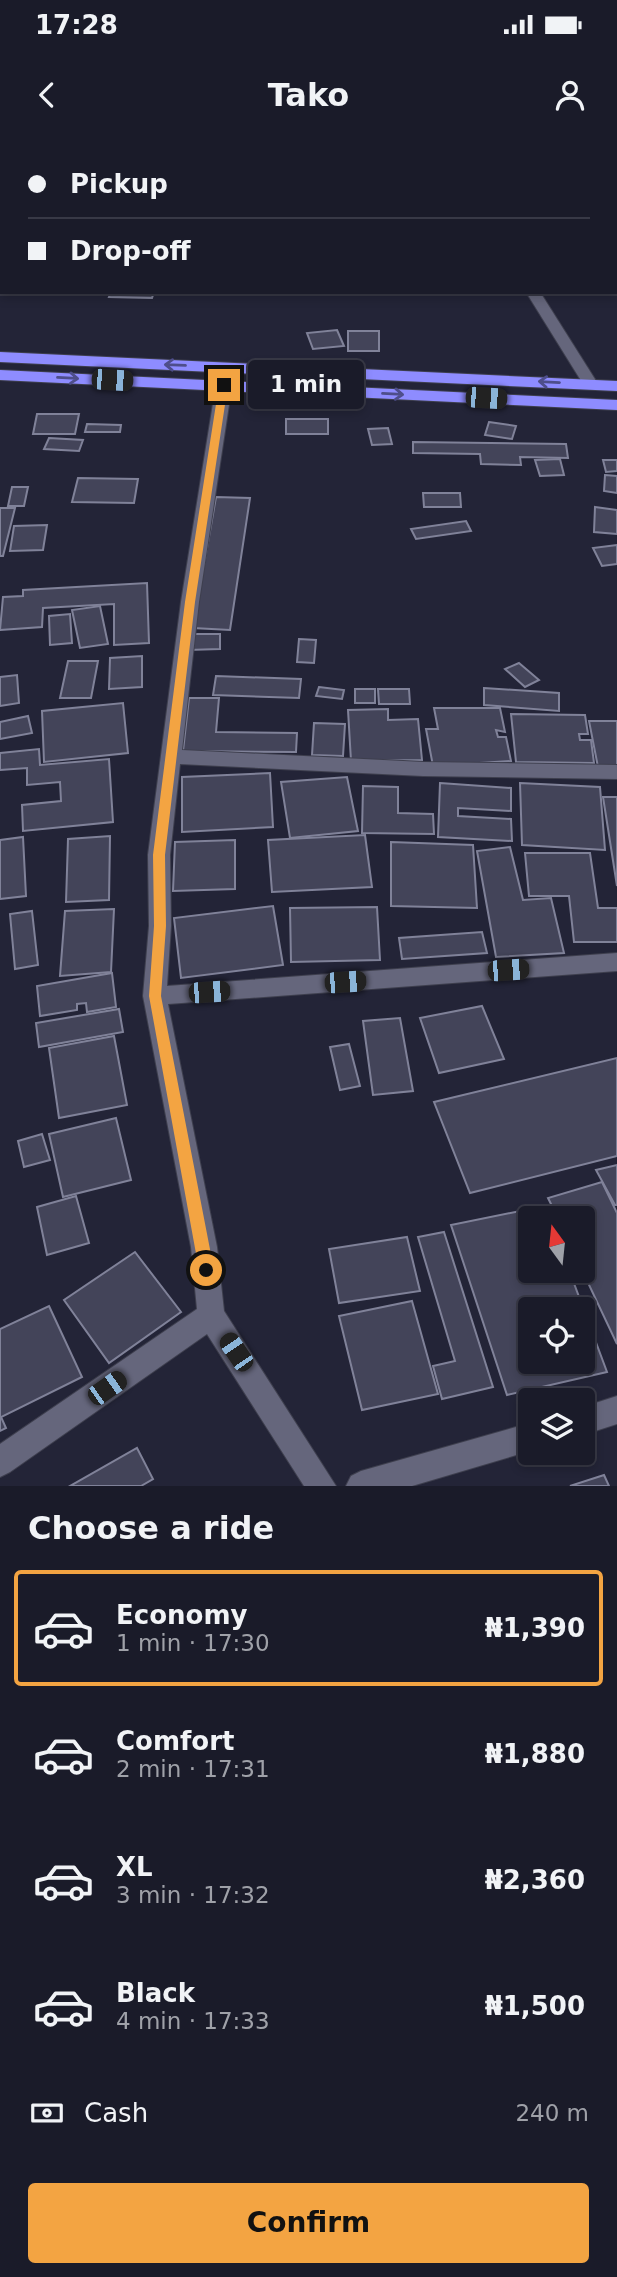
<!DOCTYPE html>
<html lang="en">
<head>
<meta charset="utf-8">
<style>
  :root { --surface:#1a1b29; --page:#272835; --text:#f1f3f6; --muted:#9fa1a8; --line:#383946; --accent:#f3a442 }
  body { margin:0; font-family:"DejaVu Sans",sans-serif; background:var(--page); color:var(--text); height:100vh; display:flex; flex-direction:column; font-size:26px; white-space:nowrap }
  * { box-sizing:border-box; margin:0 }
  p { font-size:23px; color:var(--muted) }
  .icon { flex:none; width:38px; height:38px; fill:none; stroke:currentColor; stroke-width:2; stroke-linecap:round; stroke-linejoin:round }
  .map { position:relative; height:1346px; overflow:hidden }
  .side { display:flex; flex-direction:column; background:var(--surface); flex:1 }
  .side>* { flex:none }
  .top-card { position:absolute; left:0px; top:0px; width:618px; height:154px; box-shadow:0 4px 10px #0003,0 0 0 2px var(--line); display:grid; align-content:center; height:154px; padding:0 28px; background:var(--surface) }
  .needle { width:46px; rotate:345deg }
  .controls { position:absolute; left:518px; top:1066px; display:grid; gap:14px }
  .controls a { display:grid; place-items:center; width:77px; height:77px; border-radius:7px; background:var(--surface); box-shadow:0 4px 10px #0003,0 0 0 2px var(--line); font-size:35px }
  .end { position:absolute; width:32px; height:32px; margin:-16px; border:9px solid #f3a442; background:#111; box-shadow:0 0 0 4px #111 }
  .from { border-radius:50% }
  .bubble { position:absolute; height:49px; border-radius:7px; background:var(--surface); box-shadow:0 4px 10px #0003,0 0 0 2px var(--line); font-size:23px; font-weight:800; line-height:49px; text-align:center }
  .car { position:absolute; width:21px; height:42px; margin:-21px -10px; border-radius:9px; box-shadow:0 0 5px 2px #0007; background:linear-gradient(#222 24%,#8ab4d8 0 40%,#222 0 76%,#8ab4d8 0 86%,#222 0) }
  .top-card b { display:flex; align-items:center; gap:24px; height:66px; font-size:26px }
  .top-card b+b { border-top:2px solid var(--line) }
  .top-card i { width:18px; height:18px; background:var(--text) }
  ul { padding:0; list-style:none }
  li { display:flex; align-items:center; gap:21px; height:116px; margin:0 14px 10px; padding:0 14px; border:4px solid transparent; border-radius:7px }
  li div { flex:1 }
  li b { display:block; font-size:26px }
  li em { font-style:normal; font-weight:800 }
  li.on { border-color:var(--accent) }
  li>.icon { width:63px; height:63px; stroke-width:1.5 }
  h2 { padding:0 28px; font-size:32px; line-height:84px }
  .pay { display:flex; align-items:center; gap:18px; height:77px; padding:0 28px; font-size:26px }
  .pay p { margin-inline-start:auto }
  .button { display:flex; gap:14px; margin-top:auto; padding:14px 28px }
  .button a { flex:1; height:80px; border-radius:7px; background:var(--accent); color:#111; font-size:28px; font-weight:800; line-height:80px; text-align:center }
  .status { display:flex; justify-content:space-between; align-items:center; height:49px; padding:0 35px; background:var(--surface); direction:ltr }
  .status svg { height:19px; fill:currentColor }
  header { display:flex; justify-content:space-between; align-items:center; height:91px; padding:0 28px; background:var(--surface); font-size:32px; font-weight:800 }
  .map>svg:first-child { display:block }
</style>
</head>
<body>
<div class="status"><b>17:28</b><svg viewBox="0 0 49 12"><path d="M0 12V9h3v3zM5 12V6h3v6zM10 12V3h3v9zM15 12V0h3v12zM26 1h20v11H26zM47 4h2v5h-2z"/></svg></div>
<header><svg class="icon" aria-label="back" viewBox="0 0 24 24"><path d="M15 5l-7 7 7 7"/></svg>Tako<svg class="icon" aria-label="person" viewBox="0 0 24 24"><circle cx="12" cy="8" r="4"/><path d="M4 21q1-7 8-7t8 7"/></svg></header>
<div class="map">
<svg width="617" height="1346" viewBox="0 0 617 1346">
  <rect width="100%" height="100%" fill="#232437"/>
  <g fill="#434459" stroke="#808299" stroke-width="2" fill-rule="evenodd">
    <polygon points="111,152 154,152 152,158 109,157"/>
    <polygon points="337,190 344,206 313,209 307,193"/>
    <rect x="348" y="191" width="31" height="20"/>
    <polygon points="37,274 79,274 75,294 33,294"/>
    <rect x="286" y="279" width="42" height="15"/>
    <polygon points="489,282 516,286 512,299 485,295"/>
    <polygon points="87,284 121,285 120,292 85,292"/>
    <polygon points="388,288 392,304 372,305 368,289"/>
    <polygon points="49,298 83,300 79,311 44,309"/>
    <polygon points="413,302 566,304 568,318 520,317 521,325 481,324 480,314 413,313"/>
    <polygon points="560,319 564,335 540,336 535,320"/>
    <polygon points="603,320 617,320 617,331 606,332"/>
    <polygon points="605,335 617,336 617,353 604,351"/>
    <polygon points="78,338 138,339 134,363 72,362"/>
    <polygon points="12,347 28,347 24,366 8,366"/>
    <polygon points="423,353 460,353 461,367 424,367"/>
    <polygon points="216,357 250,358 230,490 193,488"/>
    <polygon points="595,367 617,370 617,394 594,392"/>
    <polygon points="0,368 15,368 3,416 0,416"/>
    <polygon points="466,381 471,391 416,399 411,389"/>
    <polygon points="47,385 43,410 10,411 14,386"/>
    <polygon points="617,405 617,424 602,426 593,408"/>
    <polygon points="147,443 149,503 114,505 114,464 43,468 42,487 0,490 3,457 23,456 23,450"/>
    <polygon points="100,466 108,504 80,508 72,470"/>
    <polygon points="70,474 72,503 50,505 49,476"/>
    <polygon points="189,494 220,494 220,509 188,510"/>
    <polygon points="299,499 316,500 314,523 297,522"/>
    <polygon points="142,516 142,547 109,549 110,518"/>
    <polygon points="68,521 98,521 91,558 60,558"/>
    <polygon points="519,523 539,540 525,547 505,529"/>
    <polygon points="17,535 19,563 0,566 0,537"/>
    <polygon points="216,536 301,539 299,558 213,555"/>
    <polygon points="319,547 344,550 342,559 316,556"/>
    <polygon points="484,548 559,553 559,571 484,565"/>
    <rect x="355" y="549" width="20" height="14"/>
    <polygon points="378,549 409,549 410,564 379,564"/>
    <polygon points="189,558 219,558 216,592 297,593 296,612 183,611"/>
    <polygon points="123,563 128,613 44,622 42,571"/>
    <polygon points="434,568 500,568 505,592 496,590 498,597 506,597 511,621 433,626 426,589 438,589"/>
    <polygon points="388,569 388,580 418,579 422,620 351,621 348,570"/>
    <polygon points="511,574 585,575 588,594 579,594 580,600 591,600 594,623 516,622"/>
    <polygon points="28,576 32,593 0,599 0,582"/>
    <polygon points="589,581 617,581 617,627 598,627"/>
    <polygon points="314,583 345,584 343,616 312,615"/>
    <polygon points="39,609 40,625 109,619 113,682 23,691 22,665 61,661 60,642 27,645 27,628 0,630 0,613"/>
    <polygon points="270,633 273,687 182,692 182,637"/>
    <polygon points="347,637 358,691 290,698 281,642"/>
    <polygon points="440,643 511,648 511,671 458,668 458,676 511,679 512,701 438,697"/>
    <polygon points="520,643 600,647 605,710 522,705"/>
    <polygon points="363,646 398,647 398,673 433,674 434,694 362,693"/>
    <polygon points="603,657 617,657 617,746"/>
    <polygon points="365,695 372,747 272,752 268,700"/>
    <polygon points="110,696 109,760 66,762 68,699"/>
    <polygon points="23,697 26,756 0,759 0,700"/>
    <polygon points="235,700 235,749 173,751 175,702"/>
    <polygon points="391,702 473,705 477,768 391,766"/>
    <polygon points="510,707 523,760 551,758 564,813 496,817 477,711"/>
    <polygon points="525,713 590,713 598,768 617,768 617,802 574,802 569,756 529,756"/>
    <polygon points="273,766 283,825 181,838 174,778"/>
    <polygon points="377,767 380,820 291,822 290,768"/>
    <polygon points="114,769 111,832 60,836 65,771"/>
    <polygon points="32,771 38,825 15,829 10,774"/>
    <polygon points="482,792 487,813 402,819 399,798"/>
    <polygon points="112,833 116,867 87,872 86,863 77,864 77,870 40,876 37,846"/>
    <polygon points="482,866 504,919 439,933 420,878"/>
    <polygon points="119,869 123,892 39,907 36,883"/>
    <polygon points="400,878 413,951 373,955 363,881"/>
    <polygon points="114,896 127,965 59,978 49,908"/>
    <polygon points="349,904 360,946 340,950 330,907"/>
    <polygon points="617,918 617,1016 470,1053 434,962"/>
    <polygon points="116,978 131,1040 63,1057 49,994"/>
    <polygon points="42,994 50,1020 24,1027 18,1001"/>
    <polygon points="617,1025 617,1065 615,1065 596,1030"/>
    <polygon points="602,1042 617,1073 617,1204 582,1130 583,1078 558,1078 548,1058"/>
    <polygon points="76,1056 89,1103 47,1115 37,1067"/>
    <path d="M545,1066L549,1078H530V1130H569L607,1232L507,1255L451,1085ZM530,1169H583V1222H530Z"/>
    <polygon points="444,1092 493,1247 442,1259 433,1226 455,1221 418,1097"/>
    <polygon points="407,1097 420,1151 339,1163 329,1109"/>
    <polygon points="135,1112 181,1172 109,1223 64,1160"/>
    <polygon points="412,1161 438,1254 362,1270 339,1176"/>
    <polygon points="49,1166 82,1237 1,1277 6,1288 0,1291 0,1189"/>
    <polygon points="137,1308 153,1339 141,1346 70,1346"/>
    <polygon points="604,1335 609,1346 570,1346"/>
  </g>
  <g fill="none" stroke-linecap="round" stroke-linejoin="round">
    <g stroke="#3e3f4e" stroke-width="2">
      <g id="minor">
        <polygon points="431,0 443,0 444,2 432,2"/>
        <polygon points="526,152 540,152 598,244 595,247 585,247"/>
        <polygon points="224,240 232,245 199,462 182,610 423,622 617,625 617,639 423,636 180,624 170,715 171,786 167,846 617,813 617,831 168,864 217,1107 224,1171 336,1346 304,1346 207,1194 10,1332 0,1337 0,1304 197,1169 191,1107 143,856 149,786 148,715 181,462 216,245"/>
        <polygon points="617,1256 617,1284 583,1295 583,1267"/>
        <polygon points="530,1283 530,1311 412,1346 346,1346 351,1336 361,1331"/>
      </g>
    </g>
    <g stroke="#3e3f4e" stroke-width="2">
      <g id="highway">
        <polygon points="0,212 617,241 617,251 0,222"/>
        <polygon points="0,230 617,260 617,270 0,240"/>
      </g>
    </g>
    <use href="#minor" fill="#65667c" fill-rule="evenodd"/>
    <use href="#highway" fill="#8e8cff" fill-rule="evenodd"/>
  </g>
  <defs><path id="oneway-shaft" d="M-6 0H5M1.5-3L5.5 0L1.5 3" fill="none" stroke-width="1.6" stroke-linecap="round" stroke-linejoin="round" transform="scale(1.75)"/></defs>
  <g stroke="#4e4e8b">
    <use href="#oneway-shaft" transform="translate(175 225) rotate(-178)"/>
    <use href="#oneway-shaft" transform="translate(68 238) rotate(3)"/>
    <use href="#oneway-shaft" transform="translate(549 242) rotate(-177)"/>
    <use href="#oneway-shaft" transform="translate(393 254) rotate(3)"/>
  </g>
  <polygon fill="#f3a442" points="224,243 228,245 195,462 165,715 166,786 161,856 214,1130 206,1137 199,1130 149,856 154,786 153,715 185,462 219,245"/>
</svg>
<div class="controls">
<a><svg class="needle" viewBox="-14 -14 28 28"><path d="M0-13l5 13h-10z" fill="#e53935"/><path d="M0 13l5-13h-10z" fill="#9fa1a8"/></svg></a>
<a><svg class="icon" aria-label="locate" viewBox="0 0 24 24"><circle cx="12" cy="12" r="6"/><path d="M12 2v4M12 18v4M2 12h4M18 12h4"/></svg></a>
<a><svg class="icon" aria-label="layers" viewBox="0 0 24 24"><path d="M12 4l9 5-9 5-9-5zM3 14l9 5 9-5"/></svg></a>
</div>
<i class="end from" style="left:206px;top:1130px"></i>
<i class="end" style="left:224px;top:245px"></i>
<div class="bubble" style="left:248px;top:220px;width:116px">1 min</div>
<i class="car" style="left:112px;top:240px;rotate:93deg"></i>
<i class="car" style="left:486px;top:258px;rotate:93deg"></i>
<i class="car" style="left:508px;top:830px;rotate:86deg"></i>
<i class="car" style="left:345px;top:842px;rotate:86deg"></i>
<i class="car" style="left:209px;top:852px;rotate:86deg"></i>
<i class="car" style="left:236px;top:1212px;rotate:326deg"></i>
<i class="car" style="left:107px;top:1248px;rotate:55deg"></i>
<div class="top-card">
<b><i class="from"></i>Pickup</b>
<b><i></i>Drop-off</b>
</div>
</div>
<section class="side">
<h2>Choose a ride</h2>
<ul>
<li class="on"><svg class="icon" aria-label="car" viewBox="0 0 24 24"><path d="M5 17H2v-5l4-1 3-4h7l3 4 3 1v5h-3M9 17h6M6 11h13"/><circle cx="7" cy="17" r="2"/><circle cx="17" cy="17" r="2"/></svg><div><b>Economy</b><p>1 min · 17:30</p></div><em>₦1,390</em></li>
<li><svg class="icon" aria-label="car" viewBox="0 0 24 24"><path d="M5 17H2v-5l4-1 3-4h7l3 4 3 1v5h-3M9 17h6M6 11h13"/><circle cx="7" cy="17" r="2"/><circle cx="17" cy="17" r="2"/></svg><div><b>Comfort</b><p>2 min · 17:31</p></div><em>₦1,880</em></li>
<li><svg class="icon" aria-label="car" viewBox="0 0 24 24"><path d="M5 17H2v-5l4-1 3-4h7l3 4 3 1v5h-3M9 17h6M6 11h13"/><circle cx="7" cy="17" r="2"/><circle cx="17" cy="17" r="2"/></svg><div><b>XL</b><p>3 min · 17:32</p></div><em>₦2,360</em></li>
<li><svg class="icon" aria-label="car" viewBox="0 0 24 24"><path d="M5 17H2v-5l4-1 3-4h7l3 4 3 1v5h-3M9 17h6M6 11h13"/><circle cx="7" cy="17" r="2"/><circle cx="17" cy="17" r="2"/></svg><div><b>Black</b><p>4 min · 17:33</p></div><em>₦1,500</em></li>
</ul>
<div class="pay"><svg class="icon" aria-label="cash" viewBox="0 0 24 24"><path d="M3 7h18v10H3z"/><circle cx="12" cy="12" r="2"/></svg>Cash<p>240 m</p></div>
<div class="button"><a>Confirm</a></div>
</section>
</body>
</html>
